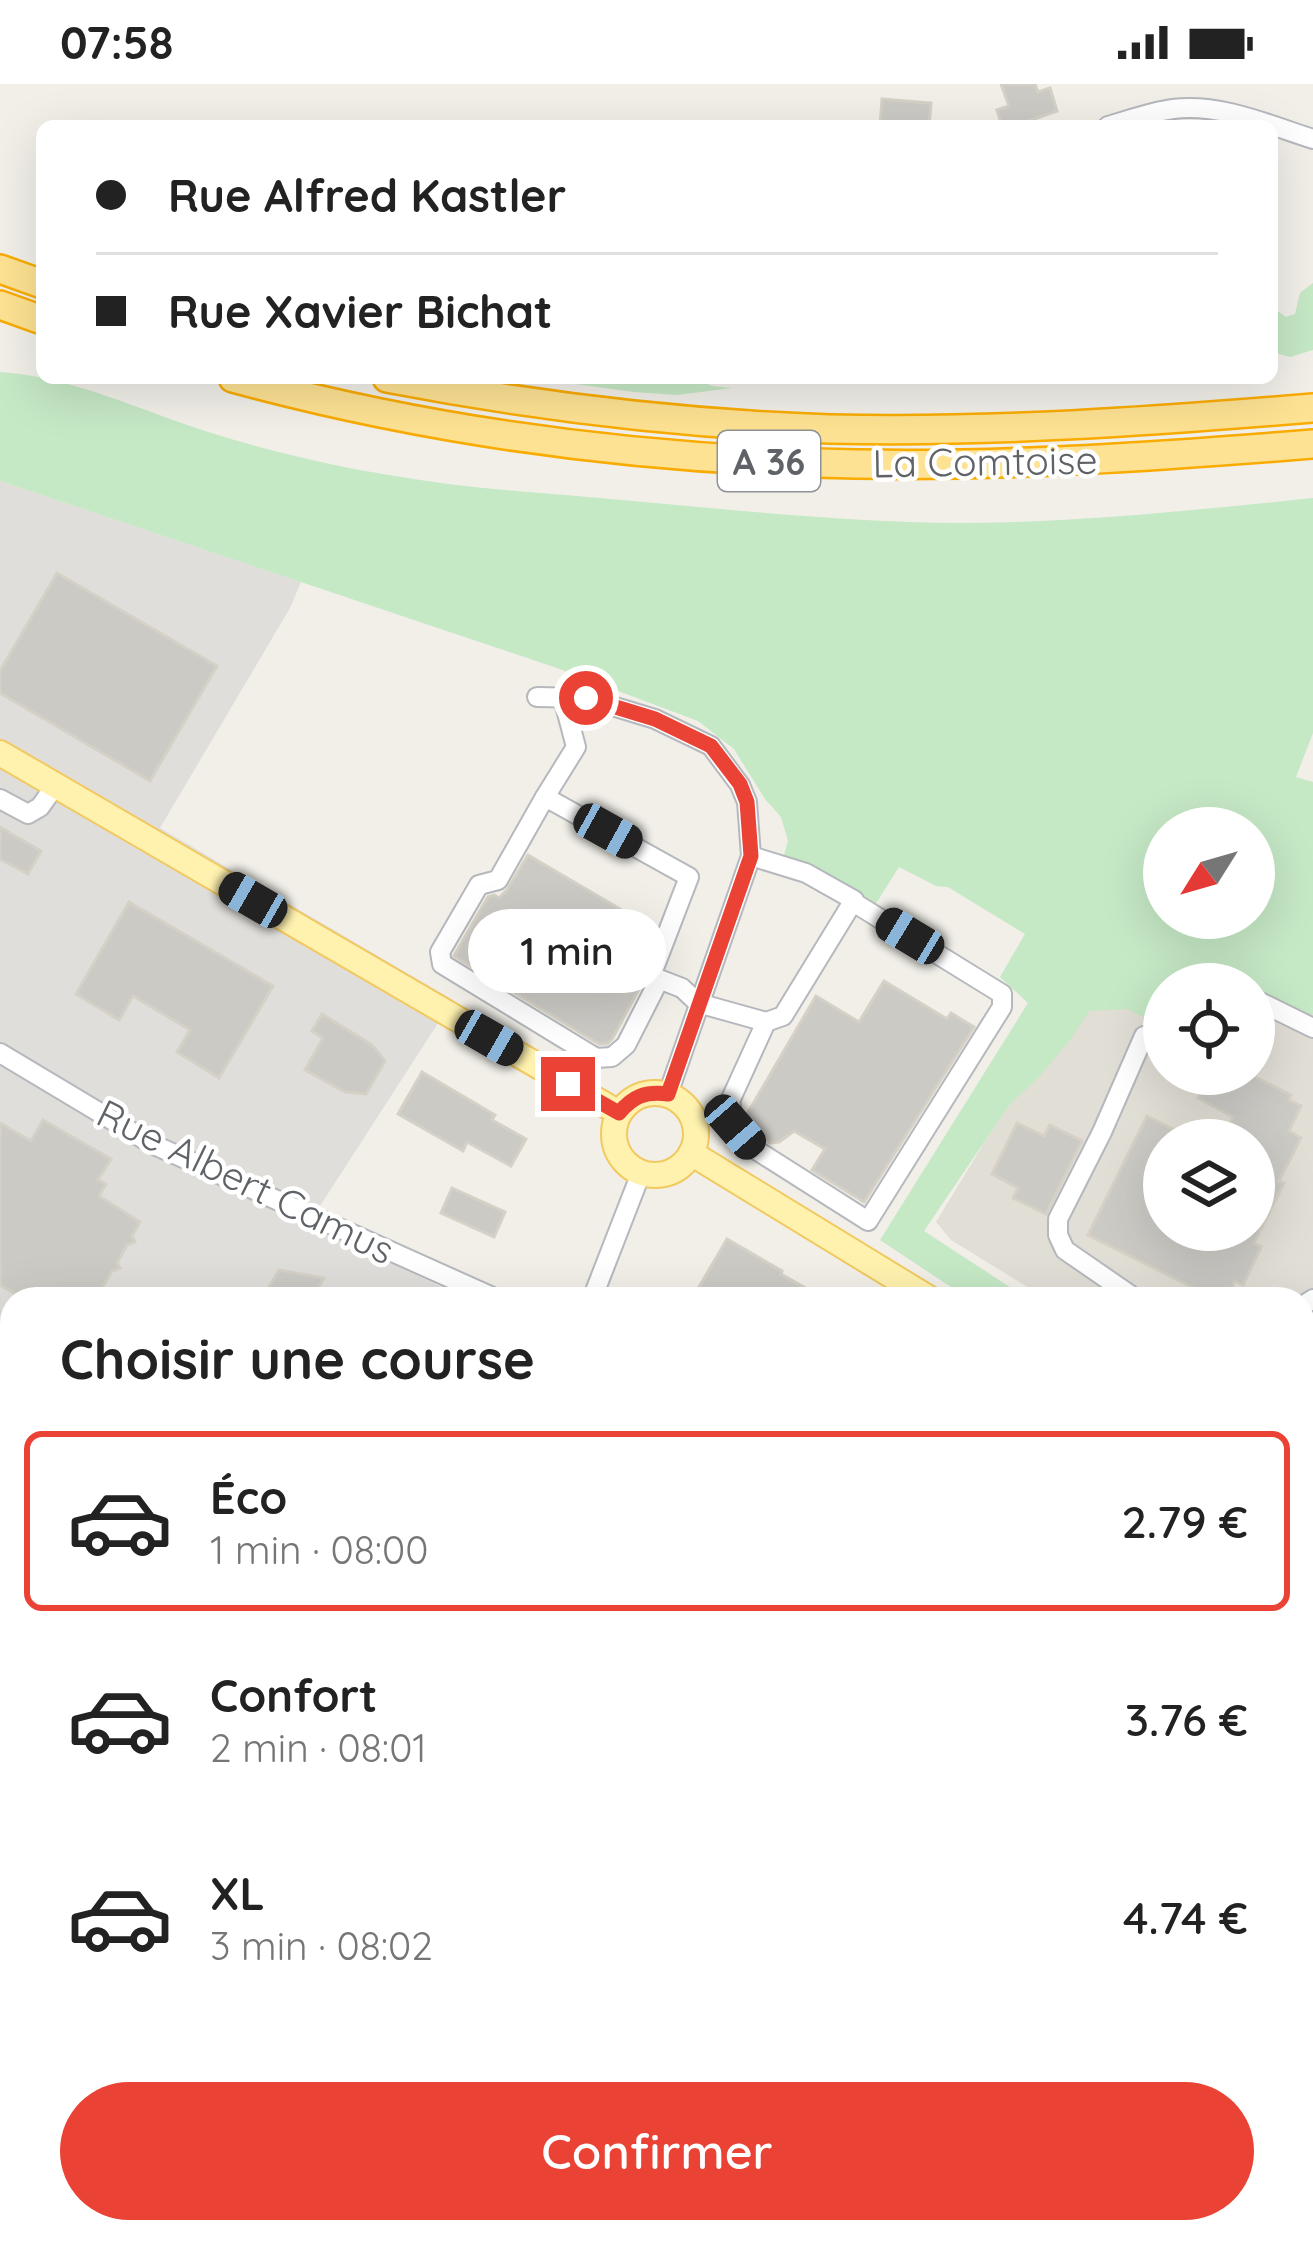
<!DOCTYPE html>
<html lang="fr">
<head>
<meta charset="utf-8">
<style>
  :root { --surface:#fff; --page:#f6f6f6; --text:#222; --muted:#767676; --line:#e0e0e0; --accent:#ea4335 }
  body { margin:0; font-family:Quicksand,sans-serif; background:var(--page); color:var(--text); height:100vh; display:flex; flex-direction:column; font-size:45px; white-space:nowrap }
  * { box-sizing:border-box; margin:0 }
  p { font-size:39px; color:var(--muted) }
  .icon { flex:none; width:66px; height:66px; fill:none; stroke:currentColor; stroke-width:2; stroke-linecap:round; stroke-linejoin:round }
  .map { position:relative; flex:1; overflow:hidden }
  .details { position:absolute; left:0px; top:1203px; width:1314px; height:957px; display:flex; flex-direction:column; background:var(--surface); border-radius:36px 36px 0 0; box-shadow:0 12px 48px #0002 }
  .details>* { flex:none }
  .hud { position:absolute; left:36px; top:36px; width:1242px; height:264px; border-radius:18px; box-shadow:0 12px 48px #0002; display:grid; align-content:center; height:264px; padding:0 60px; background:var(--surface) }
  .needle { width:78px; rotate:233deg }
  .buttons { position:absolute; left:1143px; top:723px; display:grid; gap:24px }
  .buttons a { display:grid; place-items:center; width:132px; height:132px; border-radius:50%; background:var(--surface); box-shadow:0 12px 48px #0002; font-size:60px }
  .end { position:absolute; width:54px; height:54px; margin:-27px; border:15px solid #ea4335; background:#fff; box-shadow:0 0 0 6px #fff }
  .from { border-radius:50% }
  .bubble { position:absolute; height:84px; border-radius:42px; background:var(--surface); box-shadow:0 12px 48px #0002; font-size:39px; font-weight:600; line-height:84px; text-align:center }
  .car { position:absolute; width:36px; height:72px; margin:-36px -18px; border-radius:15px; box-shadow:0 0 9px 3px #0007; background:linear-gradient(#222 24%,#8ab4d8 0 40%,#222 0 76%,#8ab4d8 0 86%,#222 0) }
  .hud b { display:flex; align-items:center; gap:42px; height:114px; font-size:45px }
  .hud b+b { border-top:3px solid var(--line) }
  .hud i { width:30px; height:30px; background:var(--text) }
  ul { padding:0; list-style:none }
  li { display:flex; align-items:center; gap:36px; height:180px; margin:0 24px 18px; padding:0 36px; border:6px solid transparent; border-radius:18px }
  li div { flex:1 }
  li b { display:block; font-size:45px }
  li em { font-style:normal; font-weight:600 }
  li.selected { border-color:var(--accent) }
  li>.icon { width:108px; height:108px; stroke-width:1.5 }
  h2 { padding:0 60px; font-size:54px; line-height:144px }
  .primary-button { display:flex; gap:24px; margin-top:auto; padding:24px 60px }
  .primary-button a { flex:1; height:138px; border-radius:72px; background:var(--accent); color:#fff; font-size:48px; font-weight:600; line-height:138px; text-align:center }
  .status { display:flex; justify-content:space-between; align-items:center; height:84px; padding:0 60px; background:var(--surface); direction:ltr }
  .status svg { height:33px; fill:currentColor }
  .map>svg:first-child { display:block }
</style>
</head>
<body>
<div class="status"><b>07:58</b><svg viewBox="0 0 49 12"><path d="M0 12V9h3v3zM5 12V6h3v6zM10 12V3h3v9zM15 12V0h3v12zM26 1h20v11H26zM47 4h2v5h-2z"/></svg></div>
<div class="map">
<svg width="1313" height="2158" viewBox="0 0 1313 2158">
  <rect width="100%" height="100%" fill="#f1efe8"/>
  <g fill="#e0deda">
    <polygon points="0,397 301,498 290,524 160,744 453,916 309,1139 466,1215 12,1215 12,1337 0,1332"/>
    <polygon points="1302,1767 1311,1774 1313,1771 1313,2144 1302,2137"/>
  </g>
  <path fill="#e1ded6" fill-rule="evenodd" d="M1164,834H1254L1313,905V1208L1302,1215H1047L951,1156L936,1138L1012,1013ZM1164,900H1254V990H1164ZM1164,1056H1254V1146H1164Z"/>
  <g fill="#c5e8c5" fill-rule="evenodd">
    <polygon points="1313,199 1313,266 1290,273 1272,268 1272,223 1286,233 1295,230 1300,209"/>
    <path d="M0,288C73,293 139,326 208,348C269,367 332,382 395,392C469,405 546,409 622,416C733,426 846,438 958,439C1077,439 1195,426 1313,414V649L1296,693L1313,698V930L1300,931L1254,904V900H1247L1233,892L1208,900H1164L1163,944L1128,925L1089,927L1070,956L1039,993L1010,1020L924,1147L1028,1215H969L880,1156L1028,919L1000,893L1025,850L948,803L936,802L899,783L875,821L815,784L783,774L788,757L781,733L765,715L734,665L698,637L557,584L0,397ZM1164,744H1254V834H1164Z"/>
    <polygon points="531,294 604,294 612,296 693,294 712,302 732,304 677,311 634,308"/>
    <polygon points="0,1332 12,1337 12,2148 1302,2148 1302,2137 1313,2144 1313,2158 0,2158"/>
  </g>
  <g fill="#cccac5" stroke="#d6d1c6" stroke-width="3">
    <polygon points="1001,0 1035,0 1038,8 1050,4 1057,27 1026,38 1027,42 1002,42 997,26 1009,22"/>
    <polygon points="882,15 931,19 929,42 880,42"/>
    <polygon points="57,489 217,582 150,697 0,609 0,587"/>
    <polygon points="0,743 41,767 28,790 0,775"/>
    <polygon points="528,771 649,842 619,893 639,905 612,955 607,960 599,960 454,872 488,813 494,811 499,814 507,806"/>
    <polygon points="129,818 273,902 219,994 177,968 190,946 133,912 119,936 76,910"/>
    <polygon points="884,897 947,935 951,929 974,943 864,1118 812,1086 825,1065 794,1047 779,1058 770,1059 748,1037 747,1030 816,912 859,938"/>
    <polygon points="322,930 372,961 385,977 366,1010 345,1008 305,986 323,954 312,947"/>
    <polygon points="422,988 495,1031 492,1036 526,1055 511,1082 467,1058 463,1067 398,1030"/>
    <polygon points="1210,990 1249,990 1291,1011 1289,1016 1301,1022 1289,1047 1301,1054 1279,1097 1284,1099 1254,1159 1261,1163 1243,1201 1235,1197 1227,1215 1216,1215 1088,1151 1147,1032 1194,1056 1164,1056 1164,1146 1254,1146 1254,1056 1221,1056 1233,1033 1198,1014"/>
    <polygon points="43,1036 111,1075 98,1096 106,1100 99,1112 140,1138 132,1152 135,1158 127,1161 117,1179 120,1184 112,1187 96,1215 54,1215 44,1209 40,1215 24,1215 0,1201 0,1039 31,1057"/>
    <polygon points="1017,1039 1044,1052 1050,1041 1082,1057 1046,1130 1013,1114 1018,1104 992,1090"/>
    <polygon points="452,1104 505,1128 494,1153 441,1129"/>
    <polygon points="727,1155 782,1187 781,1190 825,1215 692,1215"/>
    <polygon points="279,1186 324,1194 312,1215 262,1215"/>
  </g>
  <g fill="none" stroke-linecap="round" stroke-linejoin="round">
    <g stroke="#b5b8bc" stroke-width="22">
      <g id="minor">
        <path d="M1108,42C1129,36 1151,28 1173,25C1220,19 1269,41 1313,55"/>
        <polyline points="537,613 586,614 655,635 711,662 740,701 747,718 751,772 668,1010"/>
        <polyline points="545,713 576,663 563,614"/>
        <polyline points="0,715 28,730 40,723 55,702"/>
        <polyline points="751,772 806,789 854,816 783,932 766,938 730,1017 735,1043 753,1064 868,1137 1002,923 1002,910 853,818"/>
        <polyline points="659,896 626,961 612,973 596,974 442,880 440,868 479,801 498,796 545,713 689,793 651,892 682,904 698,919 766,938"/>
        <polyline points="1254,915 1313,944"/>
        <polyline points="0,969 152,1060 497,1215"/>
        <polyline points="592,1215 641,1089"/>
        <polyline points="1136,1215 1065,1166 1058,1151 1058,1135 1102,1048 1144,952 1164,957"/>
        <polyline points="1302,1222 1313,1215"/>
        <polyline points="1302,1355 1313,1363"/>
        <polyline points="1302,1716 1313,1725"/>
        <polyline points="1302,1761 1313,1738"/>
        <polyline points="1302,1802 1313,1832"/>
      </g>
    </g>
    <g stroke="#f2c960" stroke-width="28">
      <g id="major">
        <polyline points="0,669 619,1029"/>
        <circle cx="655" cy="1050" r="41"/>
        <polyline points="691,1069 930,1215"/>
        <polyline points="1302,1480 1313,1488"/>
      </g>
    </g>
    <g stroke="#f9ab00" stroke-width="32">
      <g id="highway">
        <polyline points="0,185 42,200"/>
        <polyline points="0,221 42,236"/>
        <path d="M233,294C435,349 647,376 856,380C1009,383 1161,372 1313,360"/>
        <path d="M387,294C533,322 681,340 830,345C991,349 1153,337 1313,324"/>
      </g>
    </g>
    <use href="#minor" stroke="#fff" stroke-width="18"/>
    <use href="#major" stroke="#fff2af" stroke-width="24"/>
    <use href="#highway" stroke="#fde293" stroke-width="27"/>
  </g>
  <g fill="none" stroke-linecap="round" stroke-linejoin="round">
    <path stroke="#ea4335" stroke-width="15" d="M568,1000L619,1029C633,1012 646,1007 668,1010L751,772L747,718L740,700L711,662L655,635L586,614"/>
  </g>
  <g text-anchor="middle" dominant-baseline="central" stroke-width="9" stroke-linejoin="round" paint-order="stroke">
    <rect fill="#fff" stroke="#8f9295" stroke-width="3" x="718" y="347" width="102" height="60" rx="9"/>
    <g font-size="36" font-weight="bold" fill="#5f6368">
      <text x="769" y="377">A 36</text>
    </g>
    <g font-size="39" fill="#5f6368" stroke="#fff">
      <text transform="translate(985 377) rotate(-1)">La Comtoise</text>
      <text transform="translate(246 1097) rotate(26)">Rue Albert Camus</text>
    </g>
  </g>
</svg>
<div class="buttons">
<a><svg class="needle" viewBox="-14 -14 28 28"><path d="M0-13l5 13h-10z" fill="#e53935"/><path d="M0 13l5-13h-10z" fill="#767676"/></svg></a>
<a><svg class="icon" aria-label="locate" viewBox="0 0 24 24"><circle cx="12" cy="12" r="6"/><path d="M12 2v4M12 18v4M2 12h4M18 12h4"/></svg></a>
<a><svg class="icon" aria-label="layers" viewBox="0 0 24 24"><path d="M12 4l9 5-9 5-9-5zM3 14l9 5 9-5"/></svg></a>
</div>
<i class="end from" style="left:586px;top:614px"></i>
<i class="end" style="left:568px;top:1000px"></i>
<div class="bubble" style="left:468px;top:825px;width:198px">1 min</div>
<i class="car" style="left:608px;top:747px;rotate:119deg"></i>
<i class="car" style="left:253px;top:816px;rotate:300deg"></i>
<i class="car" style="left:910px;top:852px;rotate:301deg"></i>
<i class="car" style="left:489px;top:954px;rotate:120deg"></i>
<i class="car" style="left:735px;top:1043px;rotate:139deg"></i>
<div class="hud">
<b><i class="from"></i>Rue Alfred Kastler</b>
<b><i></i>Rue Xavier Bichat</b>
</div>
<section class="details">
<h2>Choisir une course</h2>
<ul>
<li class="selected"><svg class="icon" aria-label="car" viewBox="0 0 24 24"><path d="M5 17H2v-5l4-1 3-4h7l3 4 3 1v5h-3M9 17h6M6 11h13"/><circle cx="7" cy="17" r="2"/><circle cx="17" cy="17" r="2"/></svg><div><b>Éco</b><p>1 min · 08:00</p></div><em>2.79 €</em></li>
<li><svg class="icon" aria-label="car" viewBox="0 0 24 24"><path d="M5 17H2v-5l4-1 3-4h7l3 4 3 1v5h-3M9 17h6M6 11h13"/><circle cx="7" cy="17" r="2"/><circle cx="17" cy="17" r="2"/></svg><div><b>Confort</b><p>2 min · 08:01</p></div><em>3.76 €</em></li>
<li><svg class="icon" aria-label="car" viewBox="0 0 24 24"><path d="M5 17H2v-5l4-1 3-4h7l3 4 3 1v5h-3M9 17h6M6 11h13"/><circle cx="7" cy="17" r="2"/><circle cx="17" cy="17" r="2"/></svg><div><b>XL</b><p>3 min · 08:02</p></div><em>4.74 €</em></li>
</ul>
<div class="primary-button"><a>Confirmer</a></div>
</section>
</div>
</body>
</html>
